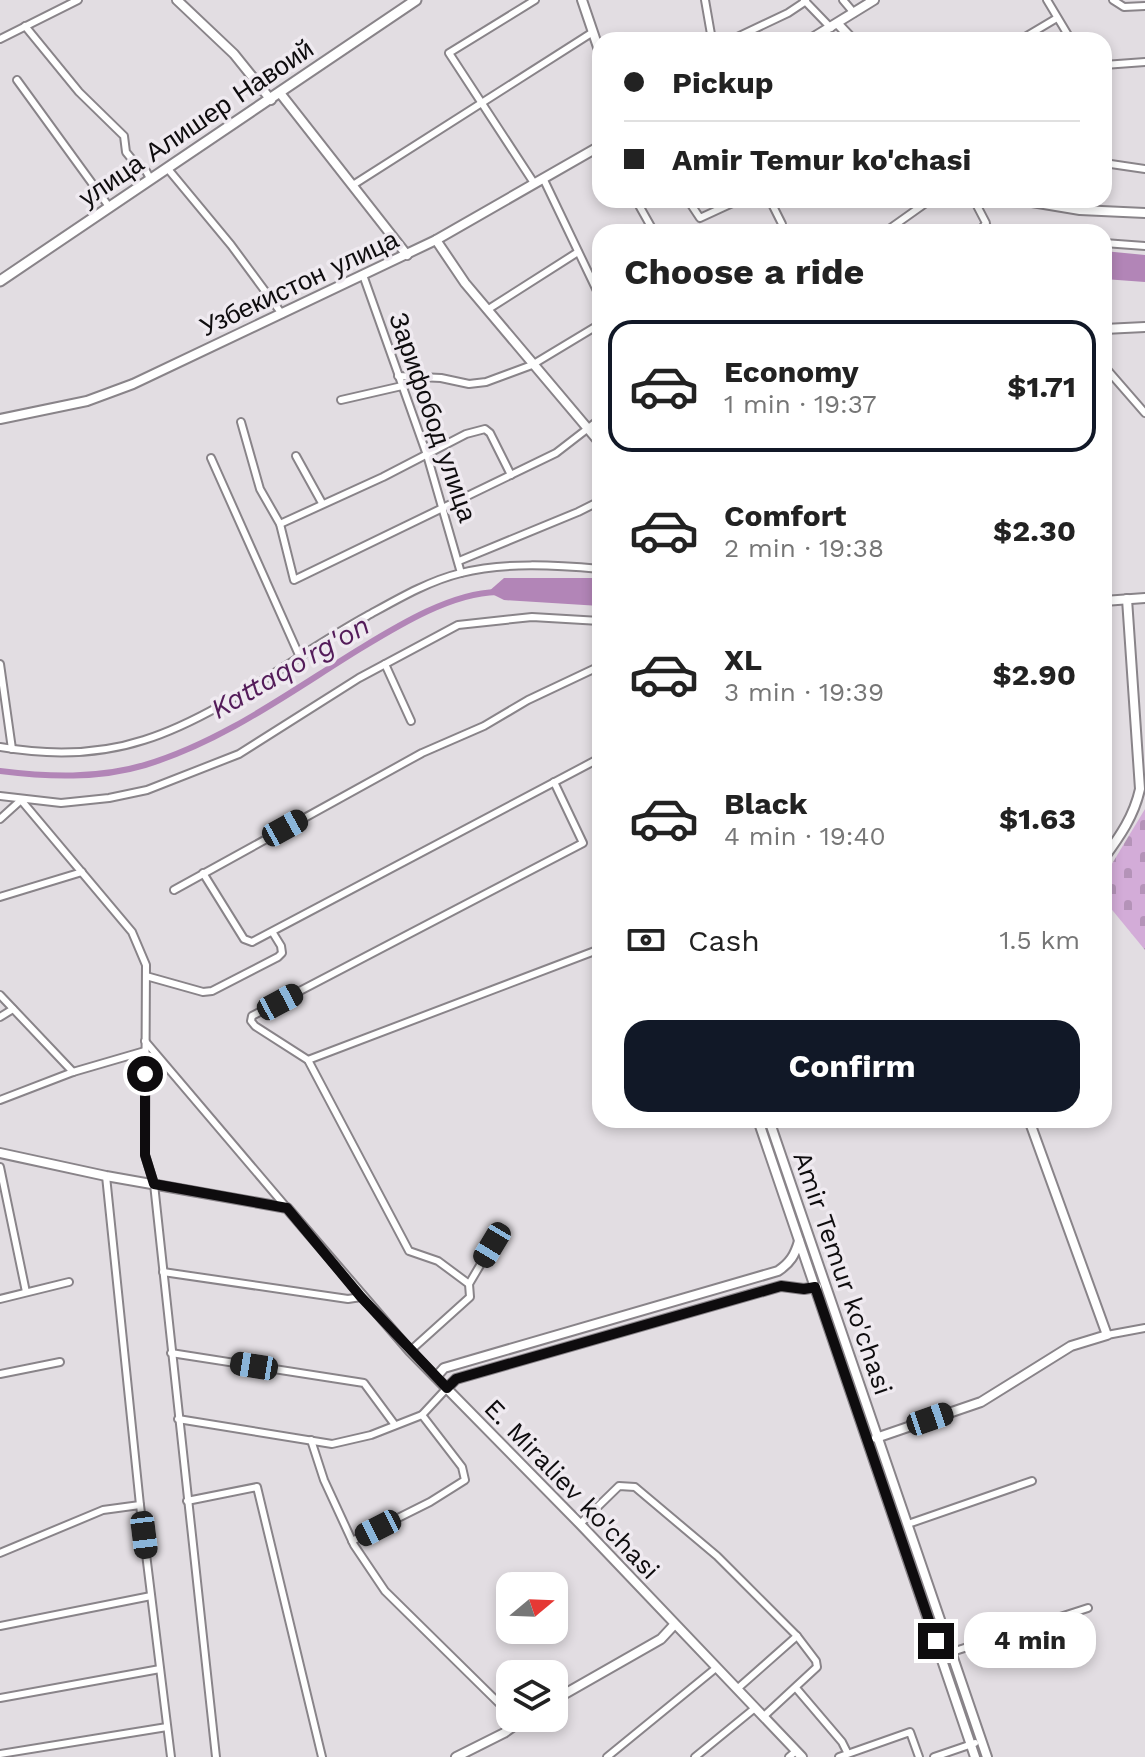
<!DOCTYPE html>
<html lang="en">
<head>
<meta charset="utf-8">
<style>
  :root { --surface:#fff; --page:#f6f6f6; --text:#222; --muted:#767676; --line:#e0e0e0; --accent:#111827 }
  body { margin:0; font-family:"Work Sans",sans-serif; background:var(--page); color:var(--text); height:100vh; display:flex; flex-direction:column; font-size:30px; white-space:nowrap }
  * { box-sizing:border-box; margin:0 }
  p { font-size:26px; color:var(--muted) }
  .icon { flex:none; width:44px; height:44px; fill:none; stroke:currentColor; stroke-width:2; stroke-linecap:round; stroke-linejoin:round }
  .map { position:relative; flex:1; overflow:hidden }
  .drawer { position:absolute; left:592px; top:224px; width:520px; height:904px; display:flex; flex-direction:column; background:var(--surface); border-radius:24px; box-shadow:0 4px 12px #0003 }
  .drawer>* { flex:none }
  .hud { position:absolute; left:592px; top:32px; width:520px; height:176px; border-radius:24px; box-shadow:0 4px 12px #0003; display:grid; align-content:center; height:176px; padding:0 32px; background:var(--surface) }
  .needle { width:52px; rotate:71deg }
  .fabs { position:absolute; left:496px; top:1572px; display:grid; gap:16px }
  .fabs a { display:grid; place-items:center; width:72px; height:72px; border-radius:16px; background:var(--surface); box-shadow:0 4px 12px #0003; font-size:40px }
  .end { position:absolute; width:36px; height:36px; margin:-18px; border:10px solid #0e0c0e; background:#fff; box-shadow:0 0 0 4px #fff }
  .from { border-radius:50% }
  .bubble { position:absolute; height:56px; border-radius:24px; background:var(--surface); box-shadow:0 4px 12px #0003; font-size:26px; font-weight:700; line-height:56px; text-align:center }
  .car { position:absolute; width:24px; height:48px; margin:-24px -12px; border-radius:10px; box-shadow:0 0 6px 2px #0007; background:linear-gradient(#222 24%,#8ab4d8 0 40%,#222 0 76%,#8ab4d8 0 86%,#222 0) }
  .hud b { display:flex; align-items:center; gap:28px; height:76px; font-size:30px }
  .hud b+b { border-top:2px solid var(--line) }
  .hud i { width:20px; height:20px; background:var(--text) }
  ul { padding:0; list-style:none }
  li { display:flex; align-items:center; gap:24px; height:132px; margin:0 16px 12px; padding:0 16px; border:4px solid transparent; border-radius:24px }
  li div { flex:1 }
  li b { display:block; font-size:30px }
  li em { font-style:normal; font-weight:700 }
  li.selected { border-color:var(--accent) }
  li>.icon { width:72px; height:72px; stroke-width:1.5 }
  h2 { padding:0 32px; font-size:36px; line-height:96px }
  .pay { display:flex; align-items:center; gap:20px; height:88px; padding:0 32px; font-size:30px }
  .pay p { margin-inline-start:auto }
  .primary-button { display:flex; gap:16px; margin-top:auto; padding:16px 32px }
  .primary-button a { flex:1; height:92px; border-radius:24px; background:var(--accent); color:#fff; font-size:32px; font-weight:700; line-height:92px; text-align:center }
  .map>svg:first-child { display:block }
</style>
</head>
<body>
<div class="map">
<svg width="1145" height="1757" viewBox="0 0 1145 1757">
  <defs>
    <pattern id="cemetery-stones" width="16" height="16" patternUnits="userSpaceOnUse" patternTransform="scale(2)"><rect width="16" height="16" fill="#d3acd8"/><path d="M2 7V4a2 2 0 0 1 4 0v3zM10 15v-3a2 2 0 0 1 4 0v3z" fill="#b493b8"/></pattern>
  </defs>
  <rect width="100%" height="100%" fill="#e2dde2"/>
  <polygon fill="url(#cemetery-stones)" points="1145,809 1145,950 1104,900 1104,877"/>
  <g fill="#b285b7">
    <polygon points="1104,251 1145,255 1145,282 1104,279"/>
    <polygon points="504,578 600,578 600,606 504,600 488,592"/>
  </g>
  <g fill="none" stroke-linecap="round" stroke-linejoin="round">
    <path stroke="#b285b7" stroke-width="6" d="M0,771C48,777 98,779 145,765C222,742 290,692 358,650C396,627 450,593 497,592"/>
    <g stroke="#898489" stroke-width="10">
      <g id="street">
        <polyline points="705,0 712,40"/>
        <polyline points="804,0 831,28"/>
        <polyline points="843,0 854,13"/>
        <polyline points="1047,0 1071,40"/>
        <polyline points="1113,0 1124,7 1145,6"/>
        <polyline points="25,26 79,92 124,136 126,152 139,168 146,171 151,180"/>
        <polyline points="0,39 78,0"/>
        <polyline points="731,40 788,13 806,1"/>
        <polyline points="1020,40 1057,18"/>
        <polyline points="1104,65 1145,62"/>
        <polyline points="17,80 110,208"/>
        <polyline points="1104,163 1145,169"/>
        <polyline points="168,169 231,245 282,314"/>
        <polyline points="543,178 600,297"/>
        <polyline points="534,183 449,53 535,0"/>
        <polyline points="353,185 593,32"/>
        <polyline points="636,200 654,232"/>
        <polyline points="688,200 700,218 739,200"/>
        <polyline points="770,200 782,224"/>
        <polyline points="974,200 986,223 979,232"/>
        <polyline points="885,232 930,200"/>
        <polyline points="1104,243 1145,246"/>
        <polyline points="363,275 427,455 461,573"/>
        <polyline points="487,310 578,252"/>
        <polyline points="1104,366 1145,413"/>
        <polyline points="398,376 441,378 469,384 486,382 532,365 600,324"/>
        <polyline points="341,400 402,386"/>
        <polyline points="241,422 260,489 280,524 294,580 556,453 600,419"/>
        <polyline points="296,456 322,503"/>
        <polyline points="211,458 299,655"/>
        <polyline points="280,524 383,477 466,434 485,429 490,433 511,475"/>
        <polyline points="459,561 578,512 600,501"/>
        <polyline points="0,664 12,749"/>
        <polyline points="385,664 411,721"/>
        <path d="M0,747C47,755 98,755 144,740C220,716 296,655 367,616C396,600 428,581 461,573C504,562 556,565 600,569"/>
        <polyline points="0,796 61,803 109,798 147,790 239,754 359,678 458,625 532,617 600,621"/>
        <polyline points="0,819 21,800 132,932 146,965 145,1155 154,1184 216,1757"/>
        <polyline points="203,873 244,939 252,942 600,758"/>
        <polyline points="174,890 422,753 484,726 528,700 600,666"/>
        <polyline points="0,897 82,872"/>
        <polyline points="600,897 597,901 600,908"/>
        <polyline points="146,976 203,992 212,991 278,957 282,953 281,946 273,933"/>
        <polyline points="0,995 73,1072"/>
        <polyline points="0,1017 13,1009"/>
        <polyline points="145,1041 287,1208"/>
        <polyline points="308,1060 600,949"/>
        <polyline points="0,1100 73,1072 145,1051"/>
        <polyline points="0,1167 26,1292"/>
        <polyline points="106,1176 140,1505 171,1757"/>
        <polyline points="163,1272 348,1299 361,1297"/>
        <polyline points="469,1284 438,1261 409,1251 308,1060 255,1026 251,1021 252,1016 583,843 554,782"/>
        <polyline points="0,1299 69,1282"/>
        <polyline points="1107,1335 1145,1328"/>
        <polyline points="410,1351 470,1297 469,1284 492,1245"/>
        <polyline points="171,1353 364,1383 395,1425"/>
        <polyline points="0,1374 60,1362"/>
        <polyline points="178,1419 332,1444 371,1435 422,1415 447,1388"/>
        <polyline points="311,1440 324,1480 354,1545 385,1591 510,1714"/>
        <polyline points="187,1501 257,1487 322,1757"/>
        <polyline points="580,1524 619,1486 635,1487 717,1556 797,1636 816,1661 817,1667 763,1717"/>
        <polyline points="908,1524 1032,1481"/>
        <polyline points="352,1541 430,1502 465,1480 462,1467 422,1415"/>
        <polyline points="0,1553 103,1510 140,1505"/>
        <polyline points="0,1626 151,1596"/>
        <polyline points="952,1652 1088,1608"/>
        <polyline points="796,1688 842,1742 847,1752"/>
        <polyline points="737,1689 797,1636"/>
        <polyline points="0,1698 160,1669"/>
        <polyline points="0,1754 167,1727"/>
        <polyline points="607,1757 716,1668"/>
        <polyline points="695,1757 755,1708"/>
        <polyline points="789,1757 796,1751"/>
        <polyline points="839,1757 910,1732 919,1757"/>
        <polyline points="934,1757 975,1743"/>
      </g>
    </g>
    <g stroke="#898489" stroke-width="12">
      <g id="secondary">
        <polyline points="177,0 234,54 271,100"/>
        <polyline points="582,0 600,53"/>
        <polyline points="838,24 853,40"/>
        <polyline points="809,40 874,0"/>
        <polyline points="280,93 407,255"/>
        <polyline points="1020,200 1080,210 1145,213"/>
        <polyline points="436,240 465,283 600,443"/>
        <polyline points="1104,329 1145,327"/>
        <polyline points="0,419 87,401 133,384 436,240 600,146"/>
        <polyline points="1104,601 1145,598"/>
        <path d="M1104,858C1120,836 1134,816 1140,789L1127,599"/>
        <polyline points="758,1120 975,1757"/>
        <polyline points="769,1120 987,1757"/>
        <polyline points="0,1153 106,1176 287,1208 410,1351 580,1524 802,1757"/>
        <path d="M436,1377L444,1368L778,1271C790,1263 795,1255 799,1241"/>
        <polyline points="447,1388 456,1379 781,1286 804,1289 817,1287"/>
        <polyline points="876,1438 981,1402 1071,1346 1107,1335 1029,1120"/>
        <polyline points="554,1700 661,1639 674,1625"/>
        <polyline points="456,1757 504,1733 525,1718"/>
      </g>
    </g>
    <g stroke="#898489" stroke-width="13">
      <polyline id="primary" points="0,281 416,0"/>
    </g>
    <use href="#street" stroke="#fff" stroke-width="6"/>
    <use href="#secondary" stroke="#fff" stroke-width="8"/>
    <use href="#primary" stroke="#fff" stroke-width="9"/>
  </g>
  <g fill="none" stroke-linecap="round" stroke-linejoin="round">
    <polyline stroke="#0e0c0e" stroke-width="10" points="145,1074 145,1155 154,1184 287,1208 361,1297 447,1388 456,1379 781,1286 804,1289 815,1287 936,1641"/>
  </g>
  <g text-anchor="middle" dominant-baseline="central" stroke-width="7" stroke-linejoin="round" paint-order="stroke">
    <g font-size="26" fill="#0e0c0e" stroke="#efeaf0">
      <text transform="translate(196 123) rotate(-34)">улица Алишер Навоий</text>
      <text transform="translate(299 283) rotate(-25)">Узбекистон улица</text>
      <text transform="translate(433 417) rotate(71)">Зарифобод улица</text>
      <text transform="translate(843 1273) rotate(71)">Amir Temur ko'chasi</text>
      <text transform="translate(572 1489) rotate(46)">E. Miraliev ko'chasi</text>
    </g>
    <g font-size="28" font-style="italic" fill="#531b59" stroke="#efeaf0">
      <text transform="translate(290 667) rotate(-30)">Kattaqo'rg'on</text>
    </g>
  </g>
</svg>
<div class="fabs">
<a><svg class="needle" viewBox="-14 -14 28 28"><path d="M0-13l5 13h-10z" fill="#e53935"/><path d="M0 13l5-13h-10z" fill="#767676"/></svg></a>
<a><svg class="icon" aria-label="layers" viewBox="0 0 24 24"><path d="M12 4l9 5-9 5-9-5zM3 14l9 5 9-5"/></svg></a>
</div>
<i class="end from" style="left:145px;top:1074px"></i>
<i class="end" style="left:936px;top:1641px"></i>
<div class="bubble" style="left:964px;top:1612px;width:132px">4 min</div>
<i class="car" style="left:285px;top:828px;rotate:61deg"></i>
<i class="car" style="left:280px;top:1002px;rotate:62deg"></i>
<i class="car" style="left:492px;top:1245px;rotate:211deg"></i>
<i class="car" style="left:254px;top:1366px;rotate:279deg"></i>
<i class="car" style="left:930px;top:1419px;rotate:71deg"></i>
<i class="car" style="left:378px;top:1528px;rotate:243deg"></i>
<i class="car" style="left:144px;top:1535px;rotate:173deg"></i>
<div class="hud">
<b><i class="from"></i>Pickup</b>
<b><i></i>Amir Temur ko'chasi</b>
</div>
<section class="drawer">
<h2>Choose a ride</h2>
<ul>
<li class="selected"><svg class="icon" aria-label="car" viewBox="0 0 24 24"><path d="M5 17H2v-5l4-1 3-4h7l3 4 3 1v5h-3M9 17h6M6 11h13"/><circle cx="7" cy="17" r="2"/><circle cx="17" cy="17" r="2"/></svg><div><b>Economy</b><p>1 min · 19:37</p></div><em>$1.71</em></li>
<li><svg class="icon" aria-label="car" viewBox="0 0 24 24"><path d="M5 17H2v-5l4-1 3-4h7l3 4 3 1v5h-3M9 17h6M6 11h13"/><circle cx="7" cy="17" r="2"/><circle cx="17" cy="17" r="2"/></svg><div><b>Comfort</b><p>2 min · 19:38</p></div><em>$2.30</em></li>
<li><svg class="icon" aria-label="car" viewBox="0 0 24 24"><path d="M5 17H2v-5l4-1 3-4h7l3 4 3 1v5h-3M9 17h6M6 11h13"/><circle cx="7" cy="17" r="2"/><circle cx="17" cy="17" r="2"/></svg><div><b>XL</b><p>3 min · 19:39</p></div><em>$2.90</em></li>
<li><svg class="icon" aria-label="car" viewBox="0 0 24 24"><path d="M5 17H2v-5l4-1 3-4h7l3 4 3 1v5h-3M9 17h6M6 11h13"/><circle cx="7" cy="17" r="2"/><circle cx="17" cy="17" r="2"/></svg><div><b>Black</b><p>4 min · 19:40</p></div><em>$1.63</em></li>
</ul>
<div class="pay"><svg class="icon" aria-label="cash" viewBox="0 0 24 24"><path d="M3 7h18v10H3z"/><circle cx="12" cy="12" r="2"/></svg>Cash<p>1.5 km</p></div>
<div class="primary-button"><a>Confirm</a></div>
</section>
</div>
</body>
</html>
